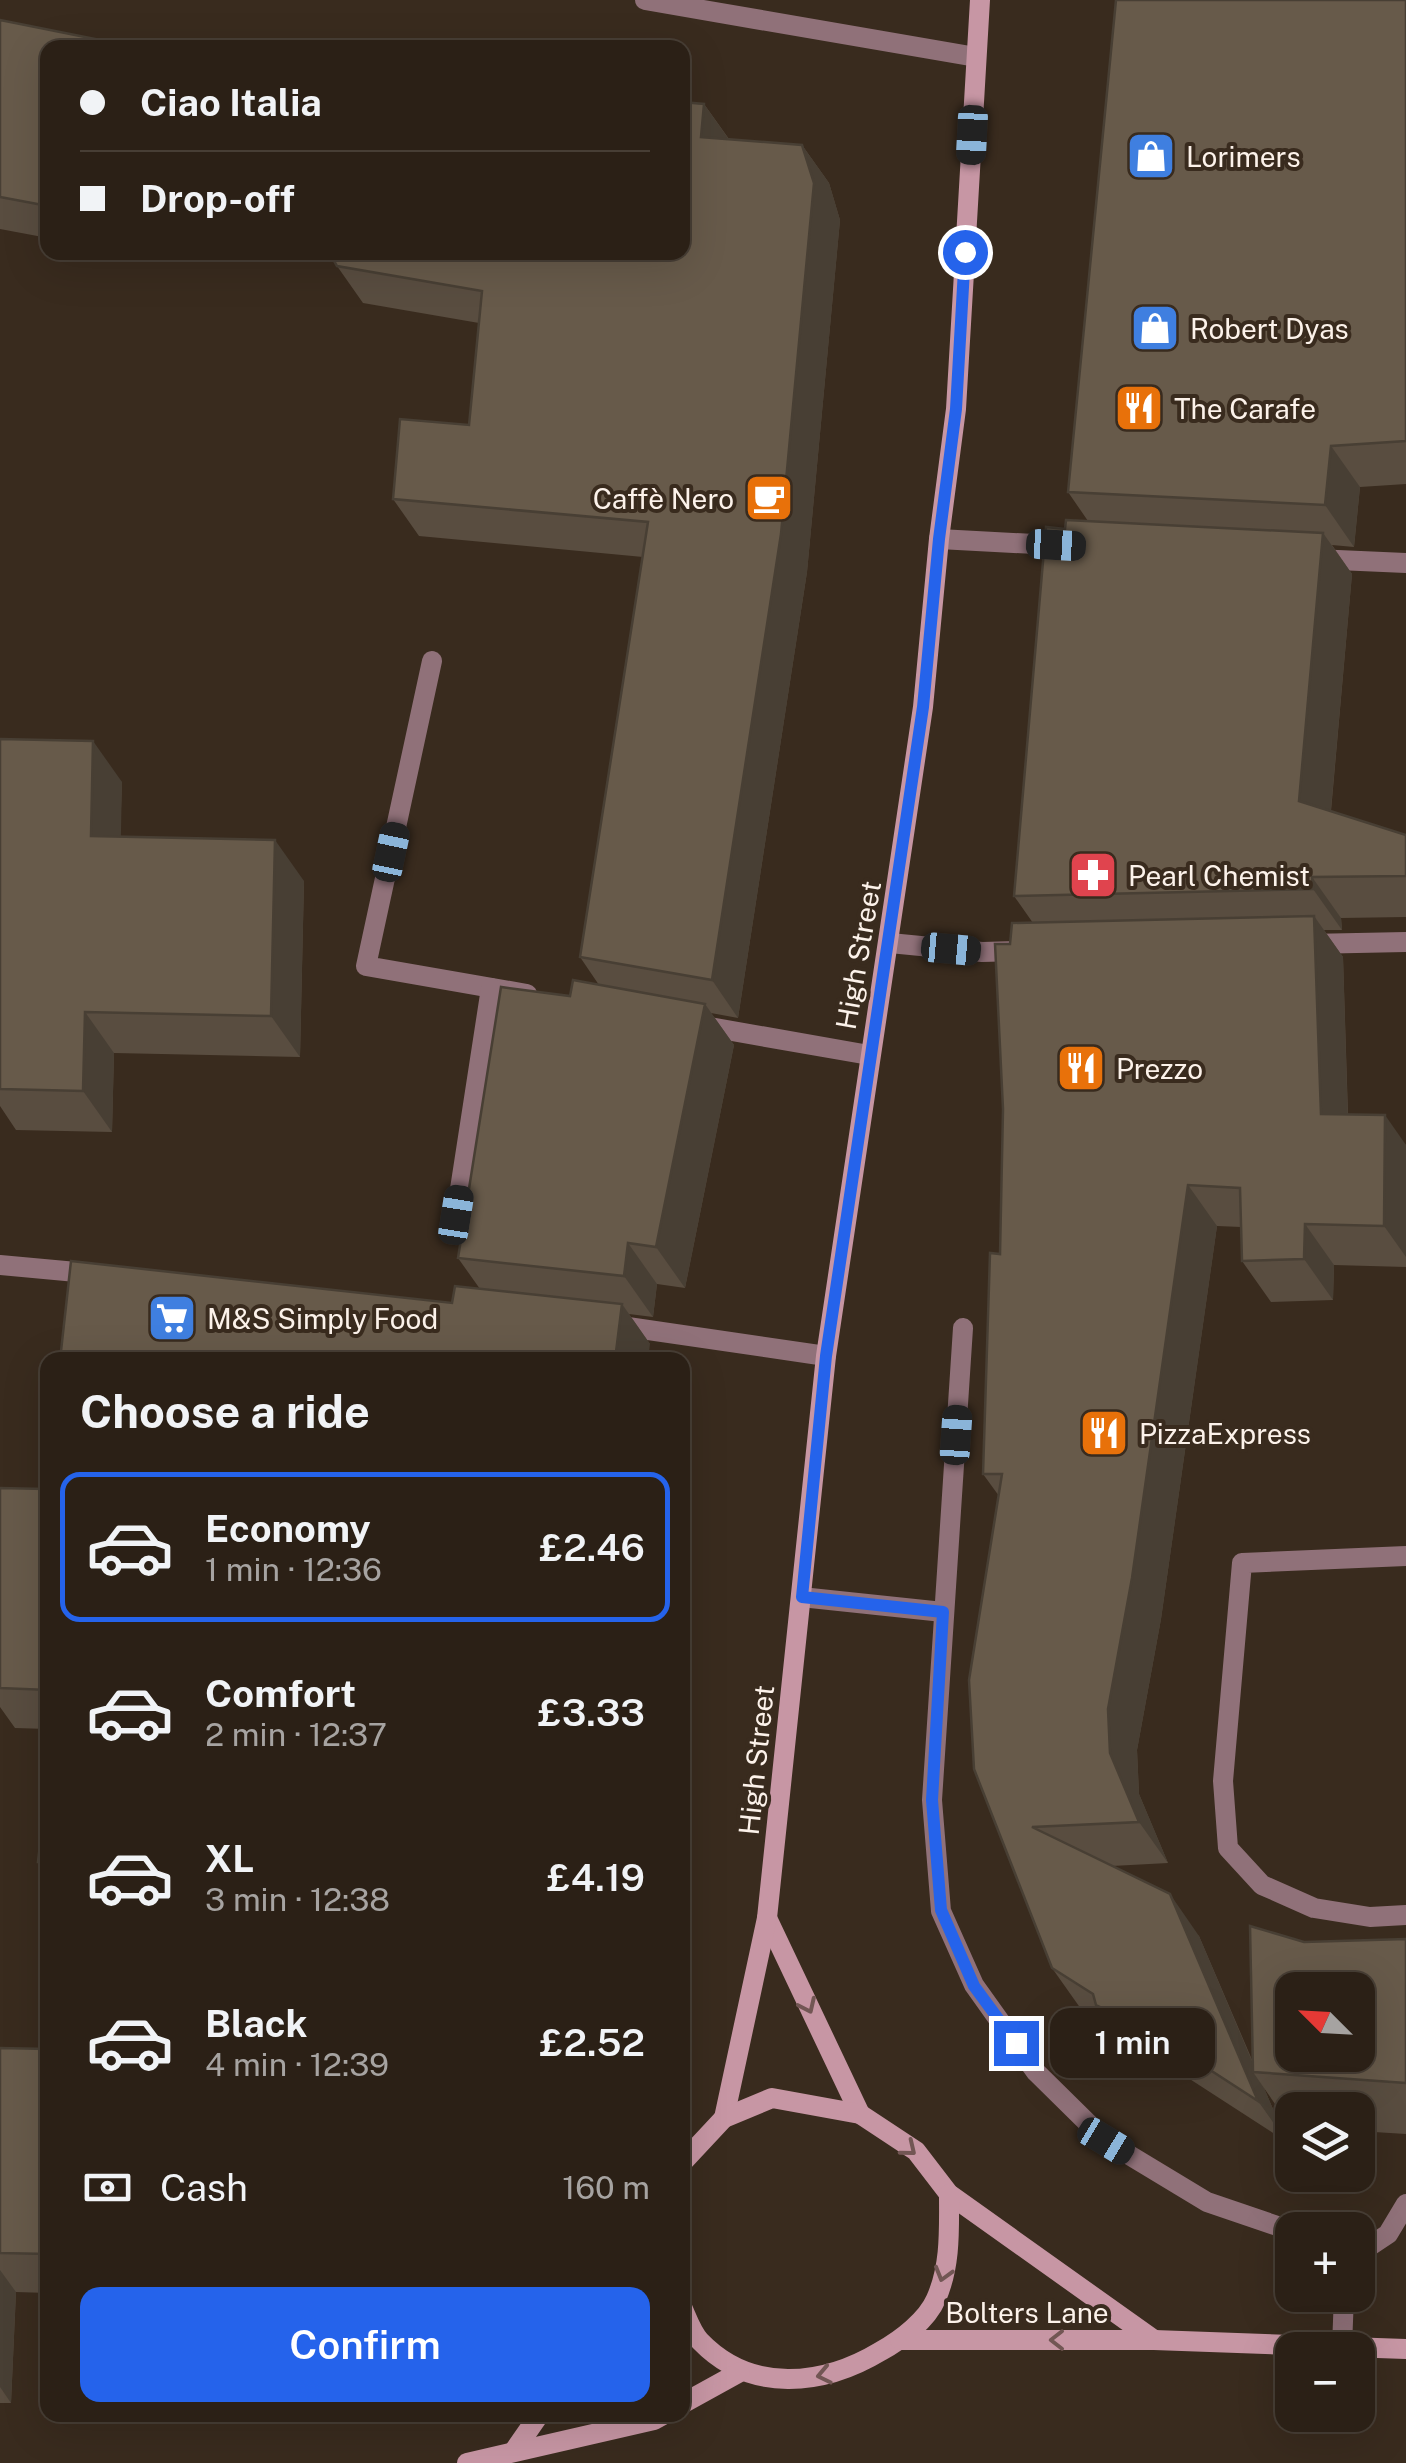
<!DOCTYPE html>
<html lang="en">
<head>
<meta charset="utf-8">
<style>
  :root { --surface:#2b2016; --page:#372d23; --text:#f1f3f6; --muted:#a6a3a1; --line:#473e35; --accent:#2563eb }
  body { margin:0; font-family:"Public Sans",sans-serif; background:var(--page); color:var(--text); height:100vh; display:flex; flex-direction:column; font-size:38px; white-space:nowrap }
  * { box-sizing:border-box; margin:0 }
  p { font-size:32px; color:var(--muted) }
  .icon { flex:none; width:55px; height:55px; fill:none; stroke:currentColor; stroke-width:2; stroke-linecap:round; stroke-linejoin:round }
  .map { position:relative; flex:1; overflow:hidden }
  .sheet { position:absolute; left:40px; top:1352px; width:650px; height:1070px; display:flex; flex-direction:column; background:var(--surface); border-radius:20px; box-shadow:0 10px 40px #0002,0 0 0 2px var(--line) }
  .sheet>* { flex:none }
  .guide { position:absolute; left:40px; top:40px; width:650px; height:220px; border-radius:20px; box-shadow:0 10px 40px #0002,0 0 0 2px var(--line); display:grid; align-content:center; height:220px; padding:0 40px; background:var(--surface) }
  .needle { width:65px; rotate:294deg }
  .buttons { position:absolute; left:1275px; top:1972px; display:grid; gap:20px }
  .buttons a { display:grid; place-items:center; width:100px; height:100px; border-radius:20px; background:var(--surface); box-shadow:0 10px 40px #0002,0 0 0 2px var(--line); font-size:50px }
  .end { position:absolute; width:45px; height:45px; margin:-22px; border:12px solid #2563eb; background:#fff; box-shadow:0 0 0 5px #fff }
  .from { border-radius:50% }
  .bubble { position:absolute; height:70px; border-radius:20px; background:var(--surface); box-shadow:0 10px 40px #0002,0 0 0 2px var(--line); font-size:32px; font-weight:600; line-height:70px; text-align:center }
  .car { position:absolute; width:30px; height:60px; margin:-30px -15px; border-radius:12px; box-shadow:0 0 8px 2px #0007; background:linear-gradient(#222 24%,#8ab4d8 0 40%,#222 0 76%,#8ab4d8 0 86%,#222 0) }
  .guide b { display:flex; align-items:center; gap:35px; height:95px; font-size:38px }
  .guide b+b { border-top:2px solid var(--line) }
  .guide i { width:25px; height:25px; background:var(--text) }
  ul { padding:0; list-style:none }
  li { display:flex; align-items:center; gap:30px; height:150px; margin:0 20px 15px; padding:0 20px; border:5px solid transparent; border-radius:20px }
  li div { flex:1 }
  li b { display:block; font-size:38px }
  li em { font-style:normal; font-weight:600 }
  li.on { border-color:var(--accent) }
  li>.icon { width:90px; height:90px; stroke-width:1.5 }
  h2 { padding:0 40px; font-size:45px; line-height:120px }
  .pay { display:flex; align-items:center; gap:25px; height:110px; padding:0 40px; font-size:38px }
  .pay p { margin-inline-start:auto }
  .action { display:flex; gap:20px; margin-top:auto; padding:20px 40px }
  .action a { flex:1; height:115px; border-radius:20px; background:var(--accent); color:#fff; font-size:40px; font-weight:600; line-height:115px; text-align:center }
  .map>svg:first-child { display:block }
</style>
</head>
<body>
<div class="map">
<svg width="1406" height="2463" viewBox="0 0 1406 2463">
  <rect width="100%" height="100%" fill="#392b1e"/>
  <g fill="none" stroke-linecap="round" stroke-linejoin="round">
    <g stroke="#907179" stroke-width="20">
      <polyline points="939,539 1072,546"/>
      <polyline points="1315,559 1406,563"/>
      <polyline points="432,661 366,966 527,994"/>
      <polyline points="890,943 982,952 1019,951"/>
      <polyline points="1308,944 1406,942"/>
      <polyline points="698,1025 869,1055"/>
      <polyline points="456,1215 491,988"/>
      <polyline points="0,1265 98,1274"/>
      <polyline points="614,1325 826,1356"/>
      <polyline points="963,1328 932,1800 941,1911 974,1985 1036,2072 1106,2141 1207,2202 1292,2231"/>
      <polyline points="1406,1556 1242,1563 1223,1781 1228,1848 1262,1885 1314,1908 1370,1917 1406,1915"/>
      <polyline points="801,1597 943,1612"/>
      <polyline points="1358,2254 1388,2234 1406,2204"/>
      <polyline points="1342,2347 1344,2295"/>
    </g>
    <polyline stroke="#907179" stroke-width="20" points="645,0 976,57"/>
    <g stroke="#c796a4" stroke-width="20">
      <polyline points="767,1918 860,2114"/>
      <polyline points="724,2118 767,1918 826,1356 923,707 939,539 956,409 980,0"/>
      <polyline points="682,2163 724,2118 772,2098 860,2114 916,2151 949,2194 1154,2340"/>
      <path d="M682,2307C687,2318 692,2333 700,2341C751,2394 823,2386 881,2351C901,2340 927,2320 936,2299C951,2265 949,2229 949,2194"/>
      <polyline points="900,2340 1154,2340 1406,2349"/>
      <polyline points="682,2404 740,2372"/>
      <polyline points="514,2451 539,2415"/>
      <polyline points="467,2463 654,2420 663,2415"/>
    </g>
  </g>
  <g fill="#594d40">
    <polygon points="1406,0 1406,484 1360,487 1354,547 1332,545 1352,574 1331,811 1406,835 1406,917 1341,918 1342,930 1324,930 1343,957 1348,1114 1406,1145 1406,1267 1334,1265 1333,1300 1271,1302 1242,1261 1241,1227 1217,1226 1161,1619 1137,1750 1139,1794 1168,1863 1112,1866 1199,1936 1253,2062 1304,1942 1406,1939 1406,2134 1358,2131 1358,2110 1292,2110 1292,2127 1291,2127 1264,2088 1287,2142 1182,2074 1125,2046 1113,2030 1081,2009 1052,1968 974,1769 999,1496 983,1474 1000,1254 1010,944 1033,923 1014,896 1065,529 1088,521 1068,492"/>
    <polygon points="0,20 48,48 48,238 0,229"/>
    <polygon points="704,104 729,139 802,145 829,183 840,220 807,572 738,1018 711,1013 734,1045 685,1288 657,1284 653,1317 629,1314 650,1344 452,1303 480,1289 458,1258 570,996 599,985 580,957 643,557 419,536 393,499 469,425 479,323 363,303 337,266"/>
    <polygon points="0,739 122,782 120,837 304,881 300,1057 114,1053 112,1132 16,1130 0,1106"/>
    <polygon points="48,1468 48,1729 15,1728 0,1707 0,1488 45,1489"/>
    <polygon points="48,1775 48,1874 38,1862"/>
    <polygon points="0,2048 48,2049 48,2293 16,2292 11,2403 0,2403"/>
  </g>
  <g fill="#483f34">
    <polygon points="704,104 730,141 701,137"/>
    <polygon points="802,145 829,183 840,220 807,572 738,1018 712,980"/>
    <polygon points="1331,446 1360,487 1354,547 1325,505"/>
    <polygon points="1323,533 1352,574 1328,842 1299,801"/>
    <polygon points="93,741 122,782 120,877 91,836"/>
    <polygon points="275,840 304,881 300,1057 271,1016"/>
    <polygon points="1312,877 1341,918 1342,930 1313,889"/>
    <polygon points="1314,916 1343,957 1349,1155 1321,1114"/>
    <polygon points="705,1004 734,1045 685,1288 656,1247"/>
    <polygon points="85,1012 114,1053 112,1132 83,1091"/>
    <polygon points="1385,1115 1406,1145 1406,1257 1384,1226"/>
    <polygon points="1188,1185 1217,1226 1161,1619 1137,1750 1139,1794 1168,1863 1139,1822 1110,1753 1108,1709"/>
    <polygon points="1305,1224 1334,1265 1333,1300 1304,1259"/>
    <polygon points="628,1243 657,1284 653,1317 624,1276"/>
    <polygon points="622,1304 650,1344 648,1360 615,1360"/>
    <polygon points="1170,1894 1199,1936 1257,2073 1253,2072 1264,2088 1287,2142 1258,2101"/>
    <polygon points="0,2270 16,2292 11,2403 0,2387"/>
  </g>
  <g fill="#675a4a" stroke="#483f34" stroke-width="2.5" fill-rule="evenodd">
    <polygon points="1116,0 1406,0 1406,441 1331,446 1325,505 1068,492"/>
    <polygon points="0,20 140,48 48,48 48,206 0,197"/>
    <polygon points="682,102 704,104 701,137 802,145 814,183 781,534 712,980 580,957 648,522 393,499 400,419 469,425 482,291 337,266 329,252 682,252"/>
    <polygon points="1066,520 1323,533 1299,801 1406,835 1406,876 1312,877 1313,889 1014,896 1046,527 1065,529"/>
    <polygon points="0,739 93,741 91,836 275,840 271,1016 85,1012 83,1091 0,1089"/>
    <polygon points="1314,916 1321,1114 1385,1115 1384,1226 1305,1224 1304,1259 1242,1261 1240,1188 1188,1185 1132,1578 1108,1709 1110,1753 1139,1822 1032,1827 1170,1894 1258,2101 1153,2033 1096,2005 1093,1994 1052,1968 974,1769 969,1680 1002,1474 983,1474 990,1253 1000,1254 1003,1109 995,944 1010,944 1012,923"/>
    <polygon points="573,980 705,1004 656,1247 628,1243 624,1276 458,1258 501,987 570,996"/>
    <polygon points="71,1261 452,1303 455,1286 622,1304 615,1360 60,1360"/>
    <polygon points="48,1468 48,1690 0,1688 0,1488 45,1489"/>
    <polygon points="48,1776 48,1862 38,1862"/>
    <path d="M1250,1926L1304,1942L1406,1939V2083L1253,2072ZM1292,1990H1358V2055H1292Z"/>
    <polygon points="0,2048 48,2049 48,2254 0,2253"/>
  </g>
  <defs><path id="oneway-chevron" d="M-2-3.5L2.5 0L-2 3.5" fill="none" stroke-width="1.6" stroke-linecap="round" stroke-linejoin="round" transform="scale(2.5)"/></defs>
  <g stroke="#725654">
    <use href="#oneway-chevron" transform="translate(808 2006) rotate(65)"/>
    <use href="#oneway-chevron" transform="translate(909 2149) rotate(39)"/>
    <use href="#oneway-chevron" transform="translate(943 2274) rotate(106)"/>
    <use href="#oneway-chevron" transform="translate(1057 2340) rotate(-180)"/>
    <use href="#oneway-chevron" transform="translate(824 2375) rotate(168)"/>
  </g>
  <g fill="none" stroke-linecap="round" stroke-linejoin="round">
    <polyline stroke="#2563eb" stroke-width="12" points="965,252 956,409 939,539 923,707 826,1356 802,1597 943,1612 932,1800 941,1910 974,1986 1016,2043"/>
  </g>
  <defs>
    <g id="shop-square" transform="scale(2.5)"><rect x="-9" y="-9" width="18" height="18" rx="4" fill="#3f7fe0" stroke="#392b1e"/><path d="M-5-2.5h2.3a2.7 3.5 0 0 1 5.4 0H5L5.5 6h-11ZM-1.5-2.5h3a1.5 2.3 0 0 0-3 0Z" fill="#fff"/></g>
    <g id="restaurant-square" transform="scale(2.5)"><rect x="-9" y="-9" width="18" height="18" rx="4" fill="#e8710a" stroke="#392b1e"/><path d="M-5-6h1v4h1v-4h1v4h1v-4h1v5L-1.5 .5V6h-2V.5L-5-1ZM5-6V6H3V1.5H1.5Q1.5-4 5-6Z" fill="#fff"/></g>
    <g id="cafe-square" transform="scale(2.5)"><rect x="-9" y="-9" width="18" height="18" rx="4" fill="#e8710a" stroke="#392b1e"/><path d="M-5.5-4.5H6V0H3Q3 3.5 0 3.5H-2.5Q-5.5 3.5-5.5 0ZM3-3.2v2h1.7v-2ZM-6 4.5H4V6H-6Z" fill="#fff"/></g>
    <g id="pharmacy-square" transform="scale(2.5)"><rect x="-9" y="-9" width="18" height="18" rx="4" fill="#e0444e" stroke="#392b1e"/><path d="M-2-6h4v4h4v4h-4v4h-4v-4h-4v-4h4Z" fill="#fff"/></g>
    <g id="supermarket-square" transform="scale(2.5)"><rect x="-9" y="-9" width="18" height="18" rx="4" fill="#3f7fe0" stroke="#392b1e"/><path d="M-6-5.5h2.5l.6 2H6L4.5 2H-2.5L-4.4-4H-6ZM-1.5 3.2a1.3 1.3 0 1 0 .1 0ZM3 3.2a1.3 1.3 0 1 0 .1 0Z" fill="#fff"/></g>
  </defs>
  <g fill-rule="evenodd">
    <use href="#shop-square" x="1151" y="156"/>
    <use href="#shop-square" x="1155" y="328"/>
    <use href="#restaurant-square" x="1139" y="408"/>
    <use href="#cafe-square" x="769" y="498"/>
    <use href="#pharmacy-square" x="1093" y="875"/>
    <use href="#restaurant-square" x="1081" y="1068"/>
    <use href="#supermarket-square" x="172" y="1318"/>
    <use href="#restaurant-square" x="1104" y="1433"/>
  </g>
  <g text-anchor="middle" dominant-baseline="central" stroke-width="8" stroke-linejoin="round" paint-order="stroke">
    <g font-size="28" fill="#fcf2ea" stroke="#392b1e" text-anchor="start">
      <text x="1186" y="156">Lorimers</text>
      <text x="1190" y="328">Robert Dyas</text>
      <text x="1174" y="408">The Carafe</text>
      <text x="734" y="498" text-anchor="end">Caffè Nero</text>
      <text x="1128" y="875">Pearl Chemist</text>
      <text x="1116" y="1068">Prezzo</text>
      <text x="207" y="1318">M&amp;S Simply Food</text>
      <text x="1139" y="1433">PizzaExpress</text>
    </g>
    <g font-size="28" fill="#fcf2ea" stroke="#392b1e">
      <text transform="translate(858 955) rotate(-80)">High Street</text>
      <text transform="translate(756 1760) rotate(-84)">High Street</text>
      <text x="1027" y="2312">Bolters Lane</text>
    </g>
  </g>
</svg>
<div class="buttons">
<a><svg class="needle" viewBox="-14 -14 28 28"><path d="M0-13l5 13h-10z" fill="#e53935"/><path d="M0 13l5-13h-10z" fill="#a6a3a1"/></svg></a>
<a><svg class="icon" aria-label="layers" viewBox="0 0 24 24"><path d="M12 4l9 5-9 5-9-5zM3 14l9 5 9-5"/></svg></a>
<a>+</a>
<a>−</a>
</div>
<i class="end from" style="left:965px;top:252px"></i>
<i class="end" style="left:1016px;top:2043px"></i>
<div class="bubble" style="left:1050px;top:2008px;width:165px">1 min</div>
<i class="car" style="left:972px;top:135px;rotate:183deg"></i>
<i class="car" style="left:1056px;top:545px;rotate:93deg"></i>
<i class="car" style="left:391px;top:852px;rotate:12deg"></i>
<i class="car" style="left:951px;top:949px;rotate:95deg"></i>
<i class="car" style="left:456px;top:1215px;rotate:9deg"></i>
<i class="car" style="left:956px;top:1435px;rotate:4deg"></i>
<i class="car" style="left:1106px;top:2141px;rotate:121deg"></i>
<div class="guide">
<b><i class="from"></i>Ciao Italia</b>
<b><i></i>Drop-off</b>
</div>
<section class="sheet">
<h2>Choose a ride</h2>
<ul>
<li class="on"><svg class="icon" aria-label="car" viewBox="0 0 24 24"><path d="M5 17H2v-5l4-1 3-4h7l3 4 3 1v5h-3M9 17h6M6 11h13"/><circle cx="7" cy="17" r="2"/><circle cx="17" cy="17" r="2"/></svg><div><b>Economy</b><p>1 min · 12:36</p></div><em>£2.46</em></li>
<li><svg class="icon" aria-label="car" viewBox="0 0 24 24"><path d="M5 17H2v-5l4-1 3-4h7l3 4 3 1v5h-3M9 17h6M6 11h13"/><circle cx="7" cy="17" r="2"/><circle cx="17" cy="17" r="2"/></svg><div><b>Comfort</b><p>2 min · 12:37</p></div><em>£3.33</em></li>
<li><svg class="icon" aria-label="car" viewBox="0 0 24 24"><path d="M5 17H2v-5l4-1 3-4h7l3 4 3 1v5h-3M9 17h6M6 11h13"/><circle cx="7" cy="17" r="2"/><circle cx="17" cy="17" r="2"/></svg><div><b>XL</b><p>3 min · 12:38</p></div><em>£4.19</em></li>
<li><svg class="icon" aria-label="car" viewBox="0 0 24 24"><path d="M5 17H2v-5l4-1 3-4h7l3 4 3 1v5h-3M9 17h6M6 11h13"/><circle cx="7" cy="17" r="2"/><circle cx="17" cy="17" r="2"/></svg><div><b>Black</b><p>4 min · 12:39</p></div><em>£2.52</em></li>
</ul>
<div class="pay"><svg class="icon" aria-label="cash" viewBox="0 0 24 24"><path d="M3 7h18v10H3z"/><circle cx="12" cy="12" r="2"/></svg>Cash<p>160 m</p></div>
<div class="action"><a>Confirm</a></div>
</section>
</div>
</body>
</html>
